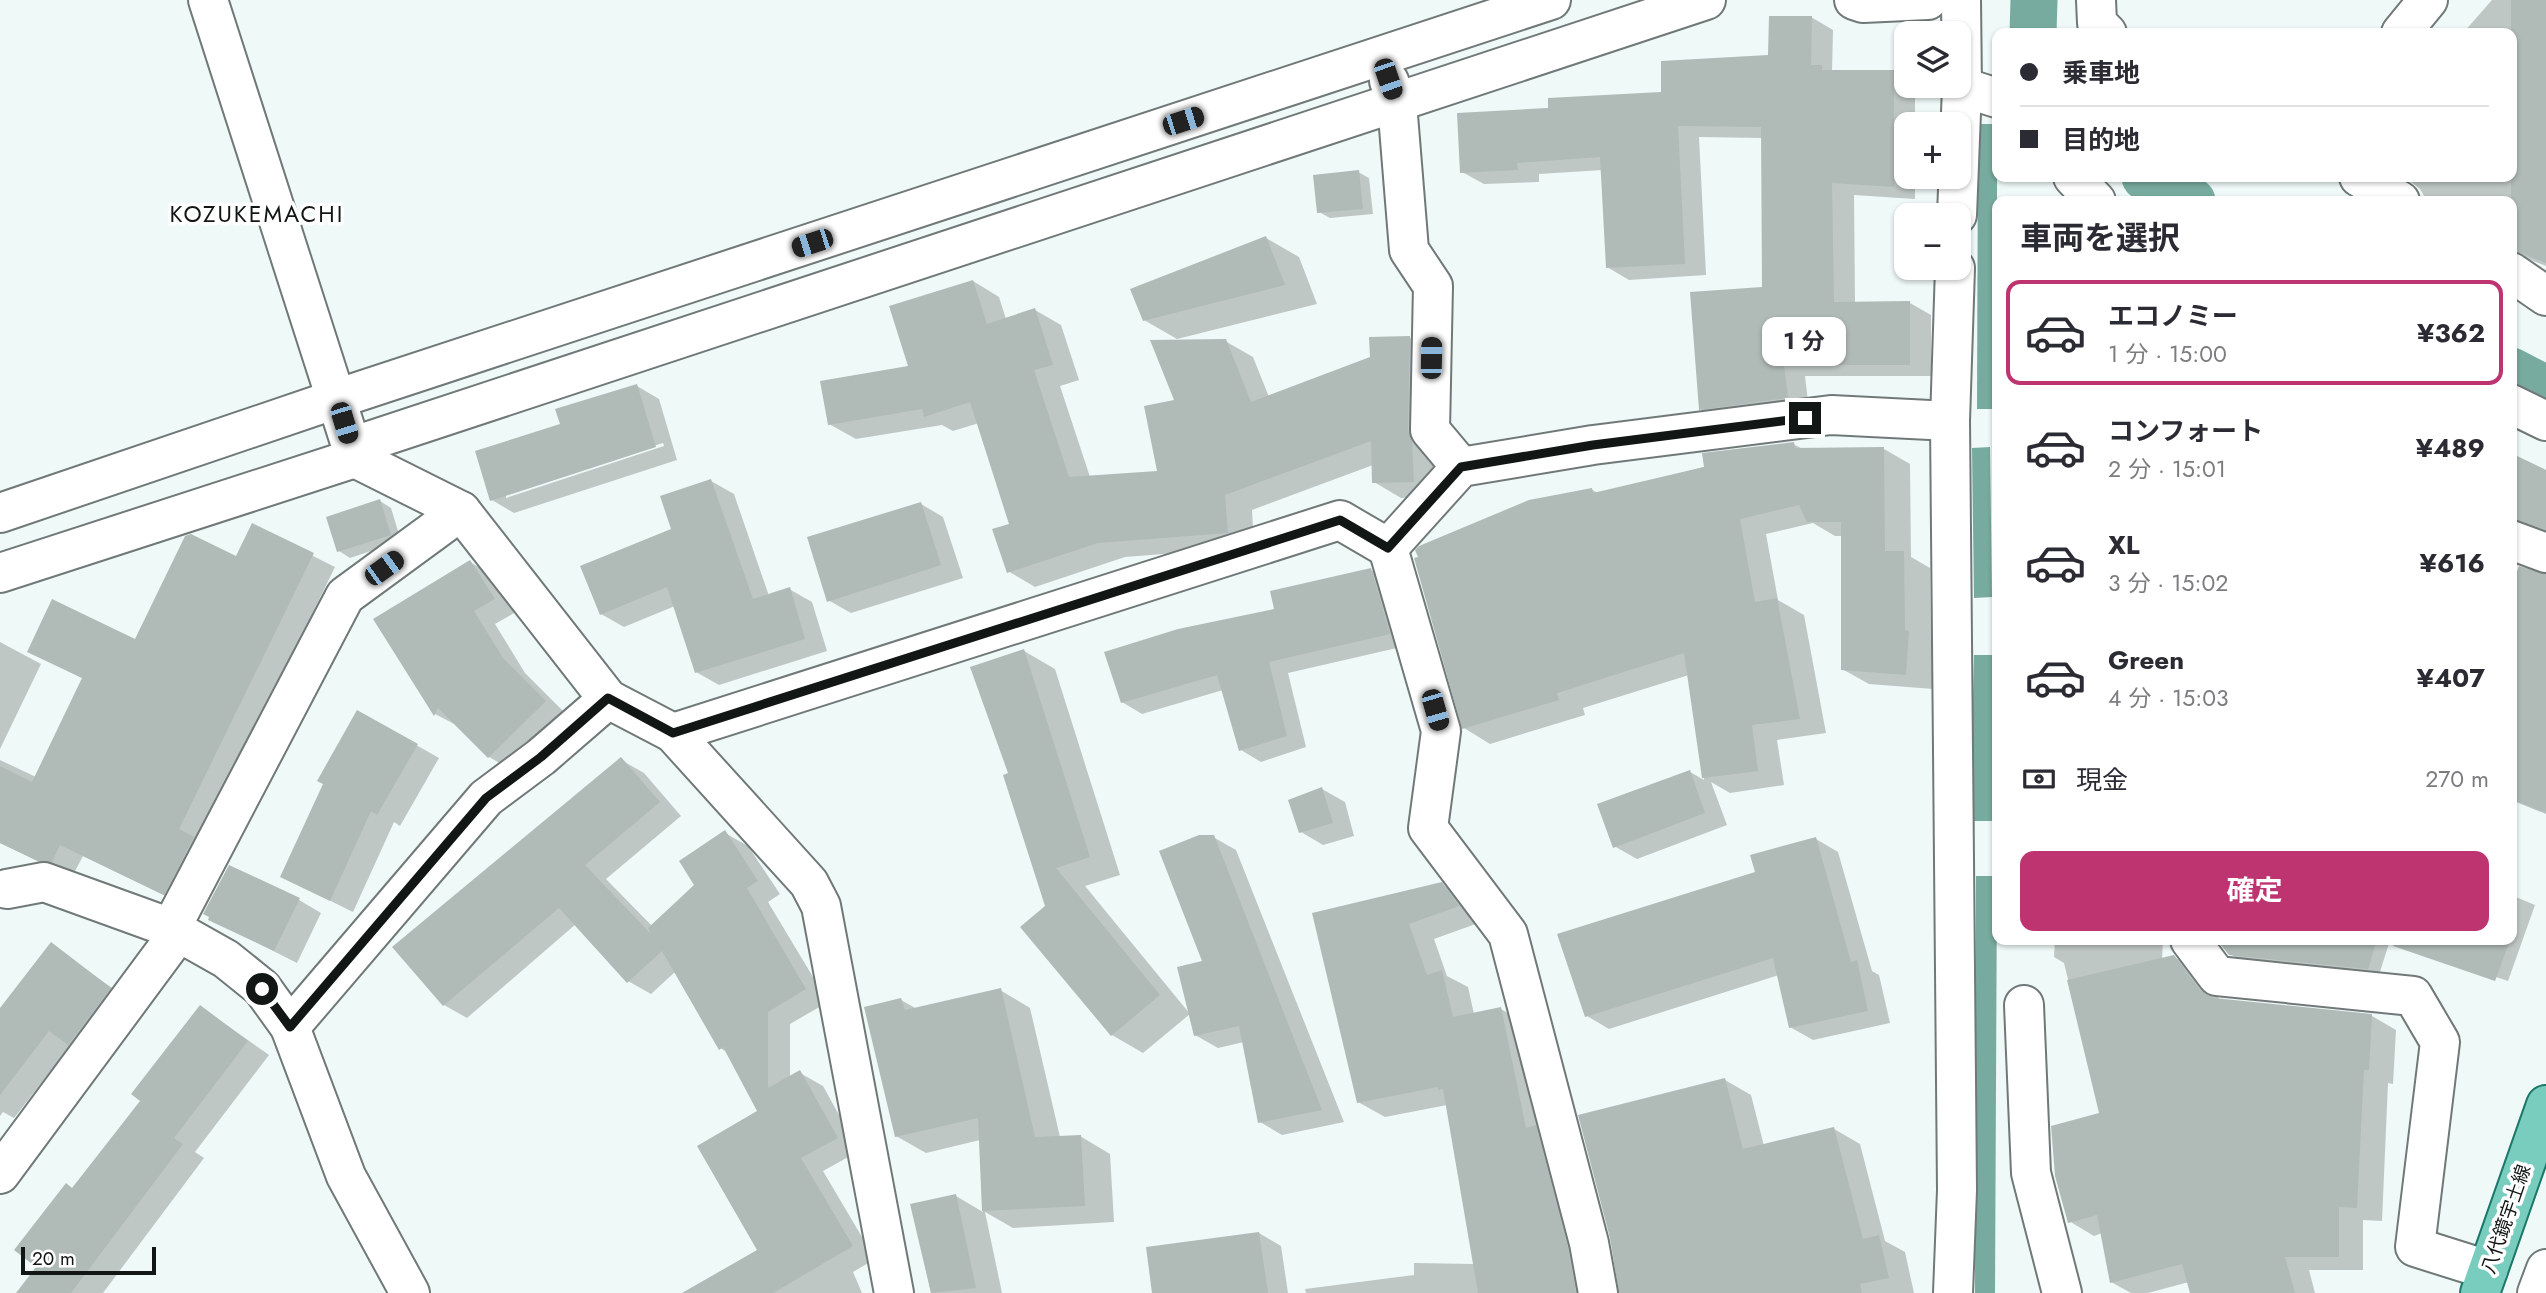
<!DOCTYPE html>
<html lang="ja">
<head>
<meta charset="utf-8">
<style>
  :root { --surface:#fff; --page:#f7f7f7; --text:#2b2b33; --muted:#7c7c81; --line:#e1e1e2; --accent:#bd3470 }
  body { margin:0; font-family:Jost,"Noto Sans JP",sans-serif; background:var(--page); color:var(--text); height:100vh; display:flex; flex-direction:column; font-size:26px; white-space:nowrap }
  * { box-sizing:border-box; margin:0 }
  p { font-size:23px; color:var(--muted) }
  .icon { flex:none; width:38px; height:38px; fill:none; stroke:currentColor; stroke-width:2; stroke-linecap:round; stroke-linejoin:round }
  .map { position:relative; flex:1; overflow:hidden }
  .sheet { position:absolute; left:1992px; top:196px; width:525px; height:749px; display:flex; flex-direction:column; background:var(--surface); border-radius:14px; box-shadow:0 2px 5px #0004 }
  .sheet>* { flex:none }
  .banner { position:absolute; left:1992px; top:28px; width:525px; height:154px; border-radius:14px; box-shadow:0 2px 5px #0004; display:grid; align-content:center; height:154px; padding:0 28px; background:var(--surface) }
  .tools { position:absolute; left:1894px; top:21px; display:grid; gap:14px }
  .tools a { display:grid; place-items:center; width:77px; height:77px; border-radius:14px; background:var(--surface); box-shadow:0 2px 5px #0004; font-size:35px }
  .scale { position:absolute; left:21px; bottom:18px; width:135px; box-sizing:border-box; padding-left:7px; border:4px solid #121615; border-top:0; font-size:19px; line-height:24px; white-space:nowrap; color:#121615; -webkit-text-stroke:5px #fff; paint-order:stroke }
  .end { position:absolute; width:32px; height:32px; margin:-16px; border:9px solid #121615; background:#fff; box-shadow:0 0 0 4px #fff }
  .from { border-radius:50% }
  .bubble { position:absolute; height:49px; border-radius:14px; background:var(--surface); box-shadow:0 2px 5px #0004; font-size:23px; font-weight:700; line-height:49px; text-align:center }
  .car { position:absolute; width:21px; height:42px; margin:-21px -10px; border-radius:9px; box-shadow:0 0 5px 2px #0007; background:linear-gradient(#222 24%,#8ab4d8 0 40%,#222 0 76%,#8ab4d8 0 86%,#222 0) }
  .banner b { display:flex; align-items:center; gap:24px; height:66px; font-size:26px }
  .banner b+b { border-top:2px solid var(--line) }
  .banner i { width:18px; height:18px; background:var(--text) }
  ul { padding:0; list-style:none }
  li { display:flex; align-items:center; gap:21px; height:105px; margin:0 14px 10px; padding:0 14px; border:4px solid transparent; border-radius:14px }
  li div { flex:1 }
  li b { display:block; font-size:26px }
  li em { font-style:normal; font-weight:700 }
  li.selected { border-color:var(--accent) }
  li>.icon { width:63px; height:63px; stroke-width:1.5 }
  h2 { padding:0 28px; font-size:32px; line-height:84px }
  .pay { display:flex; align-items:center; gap:18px; height:77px; padding:0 28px; font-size:26px }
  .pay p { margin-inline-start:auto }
  .button { display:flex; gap:14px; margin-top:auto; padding:14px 28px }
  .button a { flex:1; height:80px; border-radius:14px; background:var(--accent); color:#fff; font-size:28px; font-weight:700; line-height:80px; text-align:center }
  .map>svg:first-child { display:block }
</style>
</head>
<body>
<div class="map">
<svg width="2546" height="1293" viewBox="0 0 2546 1293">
  <rect width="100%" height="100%" fill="#eff9f7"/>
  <g fill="#78ab9f">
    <polygon points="1978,124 1997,124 1997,409 1977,409"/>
    <polygon points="1990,447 1992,597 1974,598 1972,448"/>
    <polygon points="1974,655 1997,655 1993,821 1970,821"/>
    <polygon points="1976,876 1997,876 1995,1293 1975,1293"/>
  </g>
  <g fill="#0003" fill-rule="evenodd">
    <polygon points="2492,0 2546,0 2546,266 2511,252 2511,201 2427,201 2420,189 2405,177 2511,177 2511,33 2463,33"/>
    <polygon points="1811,17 1833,30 1832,72 1893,72 1906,79 1906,86 1915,86 1915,124 1906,124 1906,177 1915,177 1915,199 1854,195 1855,303 1910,303 1931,315 1931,376 1805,376 1809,410 1722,421 1701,409 1764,289 1762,138 1699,137 1706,275 1629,280 1607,267 1603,170 1539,174 1539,182 1484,184 1462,172 1550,110 1663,93 1770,56"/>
    <polygon points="1358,172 1369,178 1373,214 1330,218 1319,212"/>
    <polygon points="1266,238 1299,257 1317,304 1177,339 1144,320"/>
    <polygon points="973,281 999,297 1006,319 1035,310 1061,325 1079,380 1060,386 1090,477 1159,473 1176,401 1225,341 1253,357 1269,397 1372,359 1410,338 1436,354 1440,496 1401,498 1374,482 1373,465 1252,510 1254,547 1125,557 1035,587 1008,571 1012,525 979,423 953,431 942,425 856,439 829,424 910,368"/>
    <path d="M637,386L659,399L677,460L514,513L492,500L562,425ZM663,443L664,446L506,498V494Z"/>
    <polygon points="1793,444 1805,450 1884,449 1910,464 1911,557 1930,568 1931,645 1935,648 1933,689 1869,684 1842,669 1842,536 1835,536 1813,523 1766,534 1778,600 1804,615 1826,733 1777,740 1784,785 1730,793 1711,782 1727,825 1637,859 1614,846 1690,772 1704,780 1689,675 1583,708 1585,715 1490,744 1464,728 1591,489 1599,494"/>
    <polygon points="2511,455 2546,474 2546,531 2534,526 2519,527 2511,522"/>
    <polygon points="711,481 734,494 769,596 789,589 812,602 827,651 719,685 696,672 675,606 624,627 601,614"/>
    <polygon points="380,501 391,508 401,541 350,558 339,551"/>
    <polygon points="921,504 943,517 963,578 851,613 828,600"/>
    <polygon points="253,526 335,567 201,842 186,906 83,856 74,873 62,873 0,843 0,760 36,777 84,679 29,651 136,641 237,559"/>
    <polygon points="470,562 493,575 516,612 495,624 525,673 567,715 512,770 489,757 458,726 435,714 376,620"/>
    <polygon points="1371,570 1391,581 1410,645 1288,673 1306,747 1261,762 1241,750 1223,690 1142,714 1122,702"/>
    <polygon points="2546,575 2546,814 2511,800 2511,587"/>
    <polygon points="0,642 41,664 0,749"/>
    <polygon points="1024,651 1055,669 1120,875 1085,886 1190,1014 1204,962 1213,837 1236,850 1344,1122 1282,1135 1260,1122 1244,1042 1218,1048 1195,1035 1190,1014 1143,1053 1112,1035 1047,906 1010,774"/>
    <polygon points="358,712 439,758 400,826 394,822 353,912 282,877"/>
    <polygon points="621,760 644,773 681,816 606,879 652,926 697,886 725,833 748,846 780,894 768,902 828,1002 790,1024 790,1078 800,1073 823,1086 859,1151 823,1171 875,1259 853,1272 862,1293 685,1293 759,1250 759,1112 727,1052 720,1048 675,972 651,994 628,981 576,924 467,1018 444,1005"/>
    <polygon points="1322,789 1345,802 1354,836 1323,845 1301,832"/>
    <polygon points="1816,839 1838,852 1872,971 1879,975 1890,1023 1813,1040 1790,1027 1779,975 1609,1029 1587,1016 1757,874"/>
    <polygon points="1441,884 1468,900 1484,921 1434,939 1447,976 1468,987 1474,1014 1501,1009 1527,1024 1599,1293 1306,1293 1305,1289 1414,1275 1414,1263 1474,1264 1447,1105 1385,1117 1358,1102 1314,914"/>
    <polygon points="2511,895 2535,905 2508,981 2463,966 2455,949 2428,940 2511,940"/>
    <polygon points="299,900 321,913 297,963 210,919"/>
    <polygon points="2055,940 2163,940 2162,960 2174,957 2199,971 2220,1000 2372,1016 2396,1030 2393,1084 2388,1083 2382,1221 2363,1220 2363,1270 2309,1270 2315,1293 2192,1293 2189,1282 2148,1293 2131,1293 2111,1282 2102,1233 2094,1236 2069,1221 2101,1114 2064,963 2054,957"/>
    <polygon points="2219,940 2390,940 2379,975 2242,961 2230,954"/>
    <polygon points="51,945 132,1002 91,1057 71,1045 14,1118 3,1112 0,1116 0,1011"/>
    <polygon points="1000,990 1030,1008 1060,1137 1080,1136 1110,1154 1114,1222 1013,1228 985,1212 1002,1293 931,1293 912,1205 956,1196 983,1212 980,1140 926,1153 896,1136 901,1000 917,1009"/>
    <polygon points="201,1007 269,1055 195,1152 204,1158 103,1293 19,1293 39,1267 73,1189 142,1101"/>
    <polygon points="1725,1080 1751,1095 1764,1146 1834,1129 1860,1144 1885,1241 1905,1252 1914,1293 1621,1293"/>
    <polygon points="1259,1233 1281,1246 1288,1293 1154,1293"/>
  </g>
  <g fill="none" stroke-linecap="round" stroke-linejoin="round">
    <g stroke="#78ab9f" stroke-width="47">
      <polyline points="2033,33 2034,0"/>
      <polyline points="2145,177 2192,201"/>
      <polyline points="2511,371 2546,389"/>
    </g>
  </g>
  <g fill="#b0bab7">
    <polygon points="2511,0 2546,0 2546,263 2511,249"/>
    <polygon points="1769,16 1812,16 1811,65 1822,65 1822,70 1894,70 1894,187 1832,183 1834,302 1910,301 1910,365 1784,365 1788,398 1699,410 1690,292 1762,287 1761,127 1678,126 1685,264 1606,268 1600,157 1517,163 1518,170 1460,173 1457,113 1548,108 1548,98 1661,92 1661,61 1768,55"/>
    <polygon points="1359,170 1363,209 1317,213 1313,175"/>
    <polygon points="1266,236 1285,285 1143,321 1130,289"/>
    <polygon points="973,280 987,324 1035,308 1053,365 1034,370 1069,477 1157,471 1144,406 1174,400 1150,340 1226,339 1251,402 1370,357 1369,337 1410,336 1408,430 1412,442 1414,482 1372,483 1371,441 1225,495 1228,533 1098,543 1007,573 992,529 1009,524 970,402 924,417 922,409 828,425 820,381 908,366 889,306"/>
    <polygon points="637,384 656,447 490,501 475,451 560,424 555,409"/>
    <polygon points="1794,442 1795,448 1884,447 1885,551 1904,551 1905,630 1909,631 1906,675 1841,670 1841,522 1807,522 1799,505 1740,519 1755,602 1777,598 1800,719 1752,725 1758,771 1702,778 1684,653 1557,693 1559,700 1462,729 1414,558 1418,557 1415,550 1419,546 1529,500 1592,488 1593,493 1704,467 1702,453"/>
    <polygon points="2511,453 2546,470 2546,530 2511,519"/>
    <polygon points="711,479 753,599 790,587 805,639 695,673 667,587 600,615 580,566 671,529 660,496"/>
    <polygon points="380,499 391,535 337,552 326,517"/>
    <polygon points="921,502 941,565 827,602 807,537"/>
    <polygon points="252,523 314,553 179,829 194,837 164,895 60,845 52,862 38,861 0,843 0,766 32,782 82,678 27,652 52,599 135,639 185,536 191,534 236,556"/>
    <polygon points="470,560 495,599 474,611 503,658 546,701 488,758 438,708 434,716 373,619"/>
    <polygon points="2519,566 2546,574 2546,813 2511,799 2511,587"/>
    <polygon points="1371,568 1390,634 1269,662 1287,736 1239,751 1217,675 1121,703 1104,652 1178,629 1274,609 1270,591"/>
    <polygon points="1024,649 1090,857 1056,868 1160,995 1111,1036 1020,927 1045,906 1003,775 1008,773 970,667"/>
    <polygon points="357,710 418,744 377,815 371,811 330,901 280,877 323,784 317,781"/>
    <polygon points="621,757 660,802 585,865 651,934 648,928 694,885 679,861 725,830 758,881 747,888 806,989 768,1012 768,1088 800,1070 838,1138 801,1158 853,1246 773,1293 682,1293 757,1250 697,1146 757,1111 723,1047 719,1050 662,951 627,983 559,908 443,1006 392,947"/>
    <polygon points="1690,770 1705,813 1613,848 1597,804"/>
    <polygon points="1322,787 1333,823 1299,833 1288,800"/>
    <polygon points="1199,835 1214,835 1322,1110 1258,1123 1239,1026 1194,1036 1177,967 1202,961 1159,851"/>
    <polygon points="1816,837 1851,962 1857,960 1868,1011 1789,1028 1773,958 1585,1017 1557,934 1755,872 1750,855"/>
    <polygon points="229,865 300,898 274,951 208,920 209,917 203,914"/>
    <polygon points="1442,882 1459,906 1409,924 1427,975 1442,970 1453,1017 1501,1007 1526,1128 1536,1125 1568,1248 1576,1293 1478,1293 1443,1089 1438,1090 1438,1087 1357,1103 1312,913"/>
    <polygon points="2238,940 2377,940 2368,969 2229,955 2220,944"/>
    <polygon points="2394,940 2510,940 2495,981 2393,946"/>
    <polygon points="51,942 111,988 68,1045 49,1031 0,1095 0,1008"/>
    <polygon points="2174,955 2200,990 2214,998 2372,1014 2369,1070 2364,1070 2357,1208 2339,1207 2339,1257 2285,1257 2295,1293 2190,1293 2182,1264 2110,1283 2097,1215 2068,1223 2055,1176 2051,1126 2099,1113 2067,980"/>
    <polygon points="1001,988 1035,1137 1081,1135 1085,1206 982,1211 978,1118 895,1137 864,1007 901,998 905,1010"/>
    <polygon points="200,1005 248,1041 174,1138 183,1144 71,1293 16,1293 36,1267 14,1250 66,1183 72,1188 140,1101 131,1094"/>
    <polygon points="1725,1078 1743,1149 1834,1127 1863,1239 1879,1235 1889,1278 1860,1284 1862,1293 1619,1293 1610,1238 1578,1115"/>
    <polygon points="956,1194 976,1288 931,1293 910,1204"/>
    <polygon points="1259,1232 1268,1293 1152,1293 1146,1247"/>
  </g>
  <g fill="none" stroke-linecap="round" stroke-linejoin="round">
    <g stroke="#707977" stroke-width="42">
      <g id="minor">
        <polyline points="208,0 355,458 461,511 608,699 673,733 809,883 821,906 894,1293"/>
        <polyline points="1854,0 1863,3 1928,0"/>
        <polyline points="2096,0 2097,23 2107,33"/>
        <polyline points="2401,33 2428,0"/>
        <polyline points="1389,81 1397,103 1409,250 1433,286 1430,430 1461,467"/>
        <polyline points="1962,87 1997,98"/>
        <polyline points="2073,177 2096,201"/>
        <polyline points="2359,177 2400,201"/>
        <polyline points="1957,215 1962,87 1961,0"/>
        <polyline points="2511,272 2546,296"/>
        <polyline points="2511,404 2546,421"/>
        <polyline points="351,447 1706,0"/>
        <polyline points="0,513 336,399 1551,0"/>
        <polyline points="2511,540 2546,553"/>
        <polyline points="1388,548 1441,731 1428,828 1508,934 1589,1243 1598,1293"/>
        <polyline points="0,573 355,458"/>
        <polyline points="673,733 1340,520 1388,548 1461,467 1593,445 1831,415 1950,421"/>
        <polyline points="7,889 44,882 171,928 226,959 262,988 290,1027 486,798 541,757 608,699"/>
        <polyline points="2190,940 2217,976 2413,996 2440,1042 2415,1247 2488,1270"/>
        <polyline points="2024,1005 2031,1173 2062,1293"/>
        <polyline points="290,1027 346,1176 410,1293"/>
        <polyline points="0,1174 168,947 171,928 345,596 461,511"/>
        <polyline points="1953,1293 1957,1190 1950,421 1955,268"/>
        <polyline points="2537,1293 2546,1269"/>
      </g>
    </g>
    <g stroke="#1b7868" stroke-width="42">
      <polyline id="major" points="2480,1293 2546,1105"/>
    </g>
    <use href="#minor" stroke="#fff" stroke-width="38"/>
    <use href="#major" stroke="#79cdbf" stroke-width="38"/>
  </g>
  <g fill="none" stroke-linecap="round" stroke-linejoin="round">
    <polyline stroke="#121615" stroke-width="9" points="262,989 290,1027 486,798 541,757 608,698 673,733 1340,520 1388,548 1461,467 1593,445 1805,418"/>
  </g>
  <g text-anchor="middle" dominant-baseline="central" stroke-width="7" stroke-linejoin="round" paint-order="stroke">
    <g font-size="19" fill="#121615" stroke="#fff">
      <text transform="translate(2506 1219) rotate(-71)">八代鏡宇土線</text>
    </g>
    <g font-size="23" letter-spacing="2" fill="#121615" stroke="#fff">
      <text x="257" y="214">KOZUKEMACHI</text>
    </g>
  </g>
</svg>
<div class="tools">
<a><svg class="icon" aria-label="layers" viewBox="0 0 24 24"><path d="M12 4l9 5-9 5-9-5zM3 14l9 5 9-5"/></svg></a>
<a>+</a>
<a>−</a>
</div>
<div class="scale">20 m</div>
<i class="end from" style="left:262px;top:989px"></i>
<i class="end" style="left:1805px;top:418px"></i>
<div class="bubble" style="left:1762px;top:317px;width:84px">1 分</div>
<i class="car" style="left:1388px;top:79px;rotate:161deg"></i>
<i class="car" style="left:1183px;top:121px;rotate:72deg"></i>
<i class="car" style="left:812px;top:243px;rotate:252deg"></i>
<i class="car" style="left:1431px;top:358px;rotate:1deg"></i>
<i class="car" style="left:344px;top:423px;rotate:163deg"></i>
<i class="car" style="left:384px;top:568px;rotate:54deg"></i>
<i class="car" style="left:1435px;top:710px;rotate:164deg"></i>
<div class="banner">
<b><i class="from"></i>乗車地</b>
<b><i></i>目的地</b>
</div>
<section class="sheet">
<h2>車両を選択</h2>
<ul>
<li class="selected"><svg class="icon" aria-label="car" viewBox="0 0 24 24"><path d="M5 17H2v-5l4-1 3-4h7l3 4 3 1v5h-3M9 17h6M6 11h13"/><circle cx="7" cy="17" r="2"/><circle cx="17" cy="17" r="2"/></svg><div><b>エコノミー</b><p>1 分 · 15:00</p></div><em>¥362</em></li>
<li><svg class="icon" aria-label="car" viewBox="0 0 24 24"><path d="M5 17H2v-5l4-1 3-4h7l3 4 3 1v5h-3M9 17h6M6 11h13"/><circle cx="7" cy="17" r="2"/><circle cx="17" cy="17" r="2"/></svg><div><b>コンフォート</b><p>2 分 · 15:01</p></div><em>¥489</em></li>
<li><svg class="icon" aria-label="car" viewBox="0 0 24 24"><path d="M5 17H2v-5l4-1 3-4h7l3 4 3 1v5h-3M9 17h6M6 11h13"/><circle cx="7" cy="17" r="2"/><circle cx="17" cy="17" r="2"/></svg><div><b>XL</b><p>3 分 · 15:02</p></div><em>¥616</em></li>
<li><svg class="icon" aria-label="car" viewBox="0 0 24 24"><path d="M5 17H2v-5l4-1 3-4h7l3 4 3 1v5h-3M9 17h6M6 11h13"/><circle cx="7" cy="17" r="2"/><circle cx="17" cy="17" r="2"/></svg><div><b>Green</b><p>4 分 · 15:03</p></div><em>¥407</em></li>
</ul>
<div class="pay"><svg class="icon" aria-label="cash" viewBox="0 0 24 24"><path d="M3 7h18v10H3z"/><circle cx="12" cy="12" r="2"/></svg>現金<p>270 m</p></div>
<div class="button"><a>確定</a></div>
</section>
</div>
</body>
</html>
